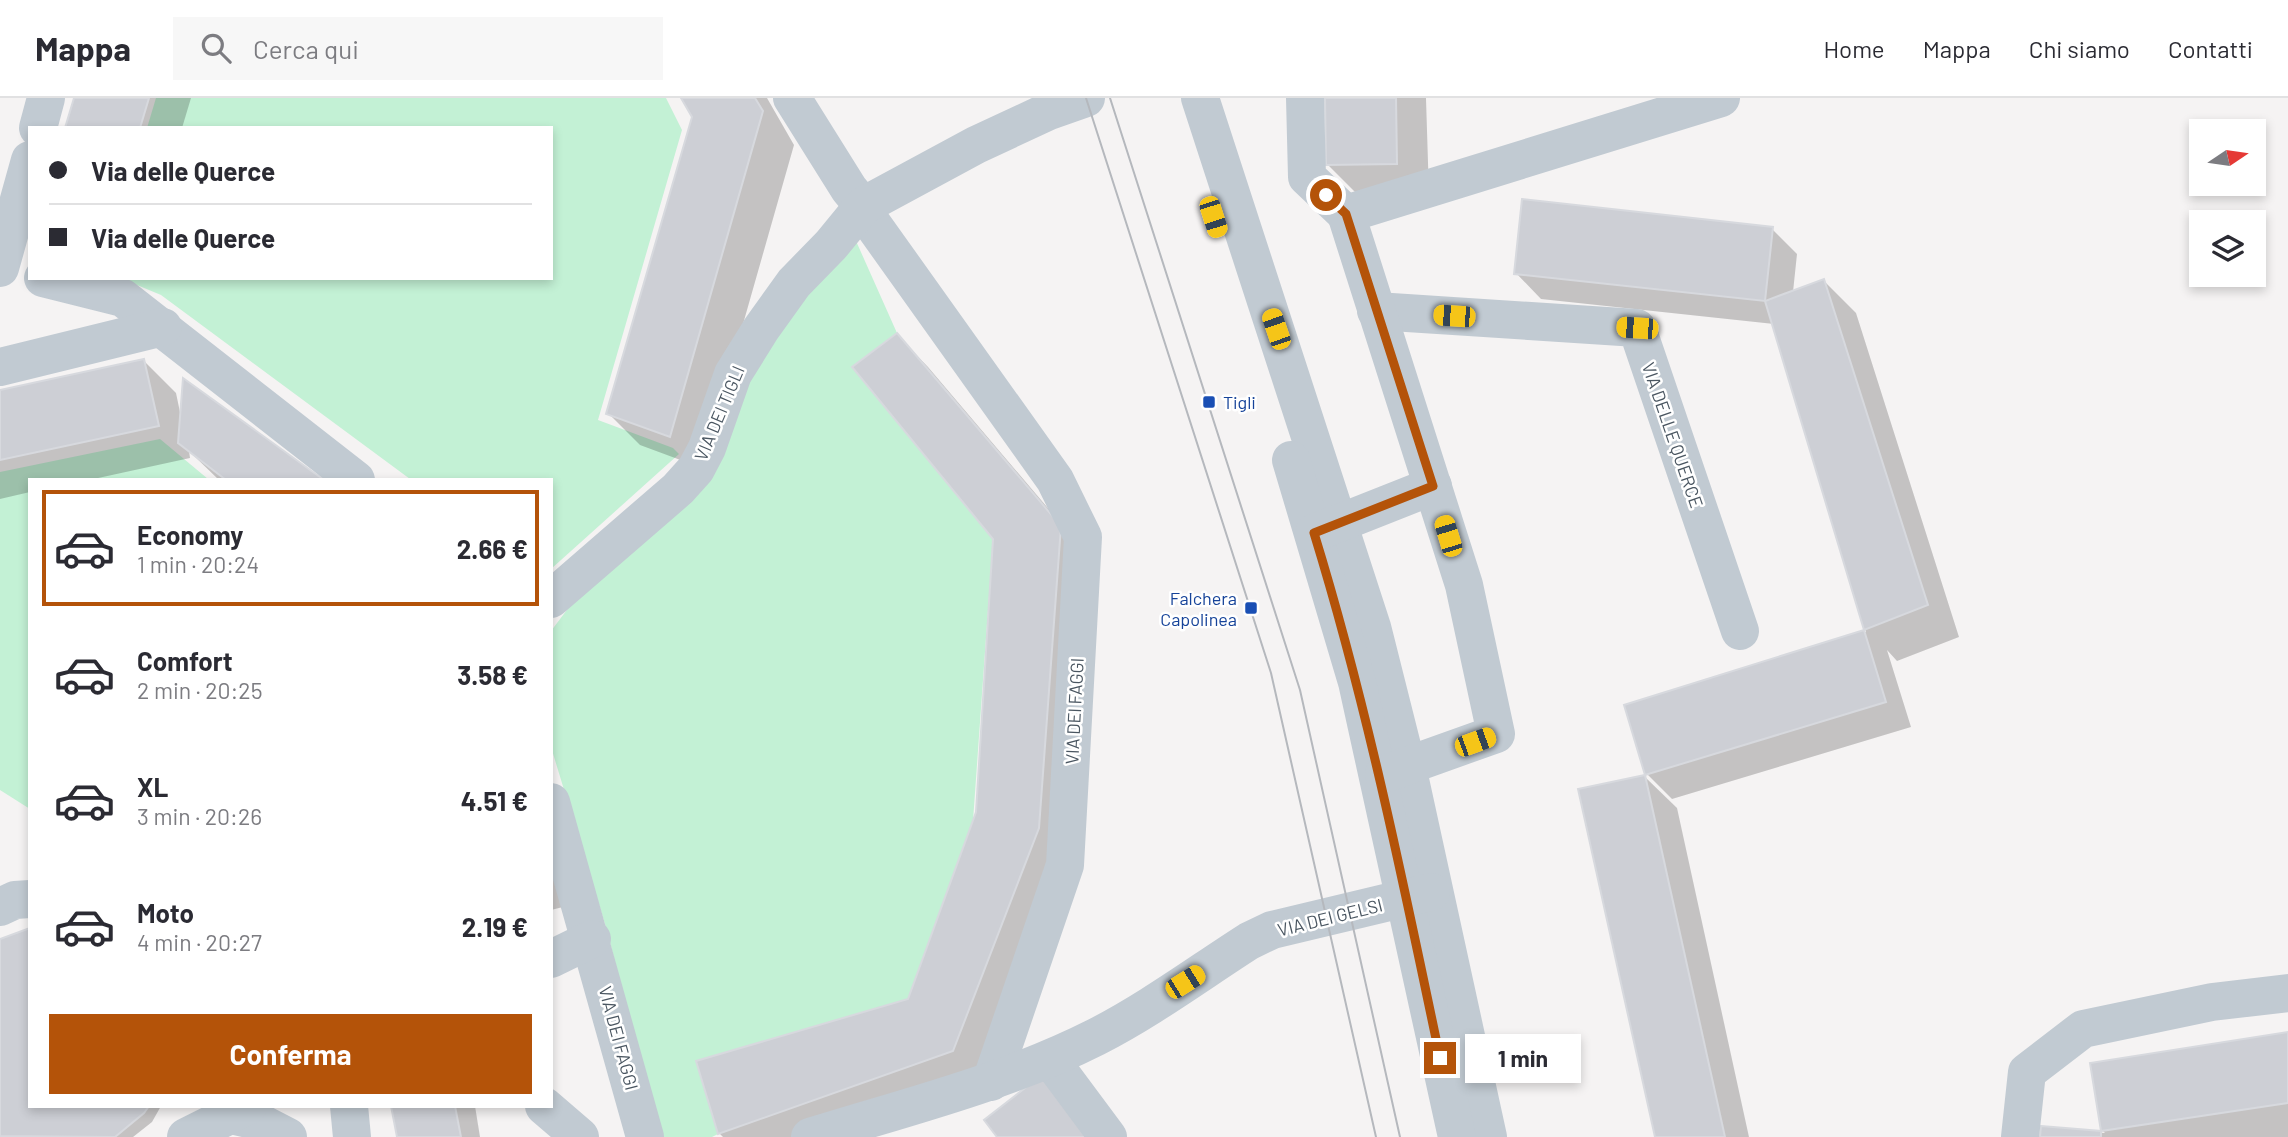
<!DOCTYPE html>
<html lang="it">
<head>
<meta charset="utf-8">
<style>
  :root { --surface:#fff; --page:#f7f7f7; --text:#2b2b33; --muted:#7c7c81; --line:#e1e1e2; --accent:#b45309 }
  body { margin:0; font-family:Barlow,sans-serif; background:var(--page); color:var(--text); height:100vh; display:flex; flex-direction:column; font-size:26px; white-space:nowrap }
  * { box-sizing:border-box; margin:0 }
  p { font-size:23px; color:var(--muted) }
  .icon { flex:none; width:38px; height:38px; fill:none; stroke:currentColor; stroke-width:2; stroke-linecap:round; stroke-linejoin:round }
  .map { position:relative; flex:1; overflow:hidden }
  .side { position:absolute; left:28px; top:380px; width:525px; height:630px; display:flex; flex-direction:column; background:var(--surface); border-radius:0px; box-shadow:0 4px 10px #0003 }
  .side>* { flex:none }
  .banner { position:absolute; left:28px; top:28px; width:525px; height:154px; border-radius:0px; box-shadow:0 4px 10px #0003; display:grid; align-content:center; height:154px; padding:0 21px; background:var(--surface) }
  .needle { width:46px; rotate:77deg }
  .tools { position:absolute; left:2189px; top:21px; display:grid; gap:14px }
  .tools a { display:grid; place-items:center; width:77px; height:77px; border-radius:0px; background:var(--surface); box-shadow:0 4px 10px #0003; font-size:35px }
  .end { position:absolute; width:32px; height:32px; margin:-16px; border:9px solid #b45309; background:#fff; box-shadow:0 0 0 4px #fff }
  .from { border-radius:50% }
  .bubble { position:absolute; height:49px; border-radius:0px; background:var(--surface); box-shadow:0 4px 10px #0003; font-size:23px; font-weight:700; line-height:49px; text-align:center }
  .car { position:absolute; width:21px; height:42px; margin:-21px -10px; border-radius:9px; box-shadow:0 0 5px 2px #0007; background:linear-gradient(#f5c518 24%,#345 0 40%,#f5c518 0 76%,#345 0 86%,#f5c518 0) }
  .banner b { display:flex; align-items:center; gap:24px; height:66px; font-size:26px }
  .banner b+b { border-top:2px solid var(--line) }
  .banner i { width:18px; height:18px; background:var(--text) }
  ul { padding:12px 0 0; list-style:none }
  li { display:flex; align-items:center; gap:21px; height:116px; margin:0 14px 10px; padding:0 7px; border:4px solid transparent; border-radius:0px }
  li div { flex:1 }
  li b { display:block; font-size:26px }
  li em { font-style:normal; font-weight:700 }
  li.active { border-color:var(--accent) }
  li>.icon { width:63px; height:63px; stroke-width:1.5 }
  .primary-button { display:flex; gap:14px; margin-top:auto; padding:14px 21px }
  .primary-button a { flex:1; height:80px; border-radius:0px; background:var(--accent); color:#fff; font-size:28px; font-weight:700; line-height:80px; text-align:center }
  header { display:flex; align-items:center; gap:42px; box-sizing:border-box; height:98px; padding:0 35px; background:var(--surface); border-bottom:2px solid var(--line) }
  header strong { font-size:33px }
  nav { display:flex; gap:38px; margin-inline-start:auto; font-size:24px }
  .search { width:490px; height:63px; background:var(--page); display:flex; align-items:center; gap:18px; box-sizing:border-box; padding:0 24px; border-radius:0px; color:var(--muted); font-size:26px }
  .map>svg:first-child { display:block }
</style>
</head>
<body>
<header>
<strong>Mappa</strong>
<div class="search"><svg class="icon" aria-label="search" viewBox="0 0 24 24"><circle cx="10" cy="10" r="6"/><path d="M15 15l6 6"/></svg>Cerca qui</div>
<nav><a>Home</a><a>Mappa</a><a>Chi siamo</a><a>Contatti</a></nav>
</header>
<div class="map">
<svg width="2288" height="1039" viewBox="0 0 2288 1039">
  <rect width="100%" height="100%" fill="#f5f3f3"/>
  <g fill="#c3f1d5">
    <polygon points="156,0 666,0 682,32 598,322 673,350 679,356 551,471 551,382 410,381 161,197 120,180 551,180 551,30 147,30"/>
    <polygon points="852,134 897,235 852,269 993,441 973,723 908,901 696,964 718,1036 712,1039 658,1039 608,836 551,649 551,533"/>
    <polygon points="160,341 208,381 30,382 30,711 0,692 0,374"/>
  </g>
  <g fill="#0003">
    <polygon points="76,0 191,0 182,30 67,30"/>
    <polygon points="683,0 767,0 794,47 702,370 640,347 608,315 694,19"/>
    <polygon points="1327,0 1426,0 1429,97 1360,99 1328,67"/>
    <polygon points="1772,131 1797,156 1793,194 1824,183 1856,215 1959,539 1897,563 1887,552 1911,629 1672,701 1647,676 1626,609 1866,534 1774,226 1541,201 1516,175"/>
    <polygon points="897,237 928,269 1092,462 1070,763 984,984 830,1039 723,1039 719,1035 909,903 978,714 995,441"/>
    <polygon points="144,263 176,295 181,319 321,382 219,382 189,353 190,360 89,382 30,382 30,394 0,401 0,294"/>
    <polygon points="1645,679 1677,710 1749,1039 1657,1039"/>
    <polygon points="551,716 579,805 551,812"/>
    <polygon points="30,832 30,1008 161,1008 152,1024 133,1039 0,1039 0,843"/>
    <polygon points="2288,936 2288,1039 2042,1039 2042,1030 2105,1035 2102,1032"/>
    <polygon points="393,1008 475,1008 480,1039 399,1039"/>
  </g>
  <g fill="#cdcfd5" stroke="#d7d9de" stroke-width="2">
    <polygon points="74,0 149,0 140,30 65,30"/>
    <polygon points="681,0 755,0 763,13 670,339 606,316 692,19"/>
    <polygon points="1325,0 1396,0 1397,66 1326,67"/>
    <polygon points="1522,101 1773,129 1765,203 1514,176"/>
    <polygon points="1824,181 1928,507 1864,532 1765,203"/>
    <polygon points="897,235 1061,428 1039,730 953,953 718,1036 696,963 908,901 976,714 993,441 852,269"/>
    <polygon points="144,261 159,328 0,362 0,292"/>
    <polygon points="183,280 324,382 226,382 178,345"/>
    <polygon points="1864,532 1886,604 1645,677 1624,607"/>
    <polygon points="1645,677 1725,1039 1655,1039 1578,691"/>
    <polygon points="30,830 30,1008 149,1008 144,1015 115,1039 0,1038 0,841"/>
    <polygon points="2288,934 2288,1005 2101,1033 2090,965"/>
    <polygon points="1043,976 1092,1039 997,1039 984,1022"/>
    <polygon points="391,1008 455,1008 461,1039 397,1039"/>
    <polygon points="2041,1028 2101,1033 2101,1039 2040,1039"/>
  </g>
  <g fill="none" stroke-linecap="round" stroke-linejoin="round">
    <g stroke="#c1cad2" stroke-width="38">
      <polyline points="792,0 849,91 863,108 866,117 1055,382 1083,439 1065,767 991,984"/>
      <polyline points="1200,0 1372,529 1407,668 1488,1039"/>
      <polyline points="1305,0 1307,79 1346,116"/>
      <polyline points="38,30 46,0"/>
      <polyline points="0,170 30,62"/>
      <polyline points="43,180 123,200 356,382"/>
      <polyline points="1376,213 1637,230 1740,533"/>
      <polyline points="0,269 163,229"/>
      <polyline points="1291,362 1357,584 1457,1039"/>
      <polyline points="1314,435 1433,388"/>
      <polyline points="551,501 678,391 696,371 707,350 733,276 761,231 794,185 831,147 863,108 976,47 1049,13 1086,0"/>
      <polyline points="1384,676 1496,636 1464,487 1346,116 1721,0"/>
      <polyline points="551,704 645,1039"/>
      <polyline points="0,809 15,802 30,801"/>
      <polyline points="551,861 592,841"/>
      <polyline points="1050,961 1108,1039"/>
      <polyline points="349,1008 352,1039"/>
      <polyline points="544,1008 580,1039"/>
      <polyline points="231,1017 257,1023 288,1039"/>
      <polyline points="186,1039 248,1008"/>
      <path d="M810,1039C906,1009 1005,985 1096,939C1149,912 1199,875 1249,843L1272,832L1431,794"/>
      <polyline points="2020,1039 2027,974 2083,931 2212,904 2288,895"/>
    </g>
    <g stroke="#b5b8bd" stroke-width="2">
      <polyline points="1086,0 1271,575 1376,1039"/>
      <polyline points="1110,0 1300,592 1400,1039"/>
    </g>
  </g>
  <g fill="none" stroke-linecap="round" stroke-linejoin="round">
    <path stroke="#b45309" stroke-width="9" d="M1326,97L1346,116L1433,388L1314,435C1367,607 1403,783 1440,960"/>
  </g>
  <g fill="#1a4fb4" stroke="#fff" stroke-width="2.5">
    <rect x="1202" y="297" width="14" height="14" rx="3.5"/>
    <rect x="1244" y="503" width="14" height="14" rx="3.5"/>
  </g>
  <g text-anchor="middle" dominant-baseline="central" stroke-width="5" stroke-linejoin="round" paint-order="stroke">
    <g font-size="18" fill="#164399" stroke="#fff" text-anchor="start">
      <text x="1223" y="304">Tigli</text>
      <text x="1237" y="500" text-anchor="end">Falchera<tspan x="1237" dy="21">Capolinea</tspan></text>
    </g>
    <g font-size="18" fill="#4a5661" stroke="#fff">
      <text transform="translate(719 315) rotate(-67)">VIA DEI TIGLI</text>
      <text transform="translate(1673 337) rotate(71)">VIA DELLE QUERCE</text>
      <text transform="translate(1074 613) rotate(-87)">VIA DEI FAGGI</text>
      <text transform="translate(1330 819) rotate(-14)">VIA DEI GELSI</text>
      <text transform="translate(619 940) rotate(75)">VIA DEI FAGGI</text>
    </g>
  </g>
</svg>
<div class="tools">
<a><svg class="needle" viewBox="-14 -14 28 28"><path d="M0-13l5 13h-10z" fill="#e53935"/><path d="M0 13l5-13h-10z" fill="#7c7c81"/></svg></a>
<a><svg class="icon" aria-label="layers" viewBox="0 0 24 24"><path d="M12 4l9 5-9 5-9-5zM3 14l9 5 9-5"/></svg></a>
</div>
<i class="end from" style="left:1326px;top:97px"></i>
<i class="end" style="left:1440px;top:960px"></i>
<div class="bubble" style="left:1465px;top:936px;width:116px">1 min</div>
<i class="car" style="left:1213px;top:119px;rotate:162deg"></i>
<i class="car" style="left:1454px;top:218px;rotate:274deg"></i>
<i class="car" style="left:1637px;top:230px;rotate:274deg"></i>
<i class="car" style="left:1276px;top:231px;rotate:341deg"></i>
<i class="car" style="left:1448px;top:438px;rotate:343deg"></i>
<i class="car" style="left:1475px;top:644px;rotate:70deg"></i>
<i class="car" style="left:1185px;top:884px;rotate:58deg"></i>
<div class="banner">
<b><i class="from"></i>Via delle Querce</b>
<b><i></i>Via delle Querce</b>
</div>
<section class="side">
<ul>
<li class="active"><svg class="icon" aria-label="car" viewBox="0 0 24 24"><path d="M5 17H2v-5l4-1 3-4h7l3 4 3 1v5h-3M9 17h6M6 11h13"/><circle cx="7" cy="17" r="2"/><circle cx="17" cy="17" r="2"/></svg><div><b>Economy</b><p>1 min · 20:24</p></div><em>2.66 €</em></li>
<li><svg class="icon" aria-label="car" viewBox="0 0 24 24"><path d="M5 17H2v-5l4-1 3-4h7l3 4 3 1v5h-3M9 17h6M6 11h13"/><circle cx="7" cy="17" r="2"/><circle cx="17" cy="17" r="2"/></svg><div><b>Comfort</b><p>2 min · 20:25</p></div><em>3.58 €</em></li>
<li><svg class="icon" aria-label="car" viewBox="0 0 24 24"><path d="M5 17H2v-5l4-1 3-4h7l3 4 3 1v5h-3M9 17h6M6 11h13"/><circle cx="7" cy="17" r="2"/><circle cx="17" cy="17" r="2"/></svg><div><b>XL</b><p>3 min · 20:26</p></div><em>4.51 €</em></li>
<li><svg class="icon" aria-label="car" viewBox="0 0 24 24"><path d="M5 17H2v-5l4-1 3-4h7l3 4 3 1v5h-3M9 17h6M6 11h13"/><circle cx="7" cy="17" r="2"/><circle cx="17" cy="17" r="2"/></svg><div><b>Moto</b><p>4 min · 20:27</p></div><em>2.19 €</em></li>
</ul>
<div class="primary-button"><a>Conferma</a></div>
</section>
</div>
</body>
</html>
